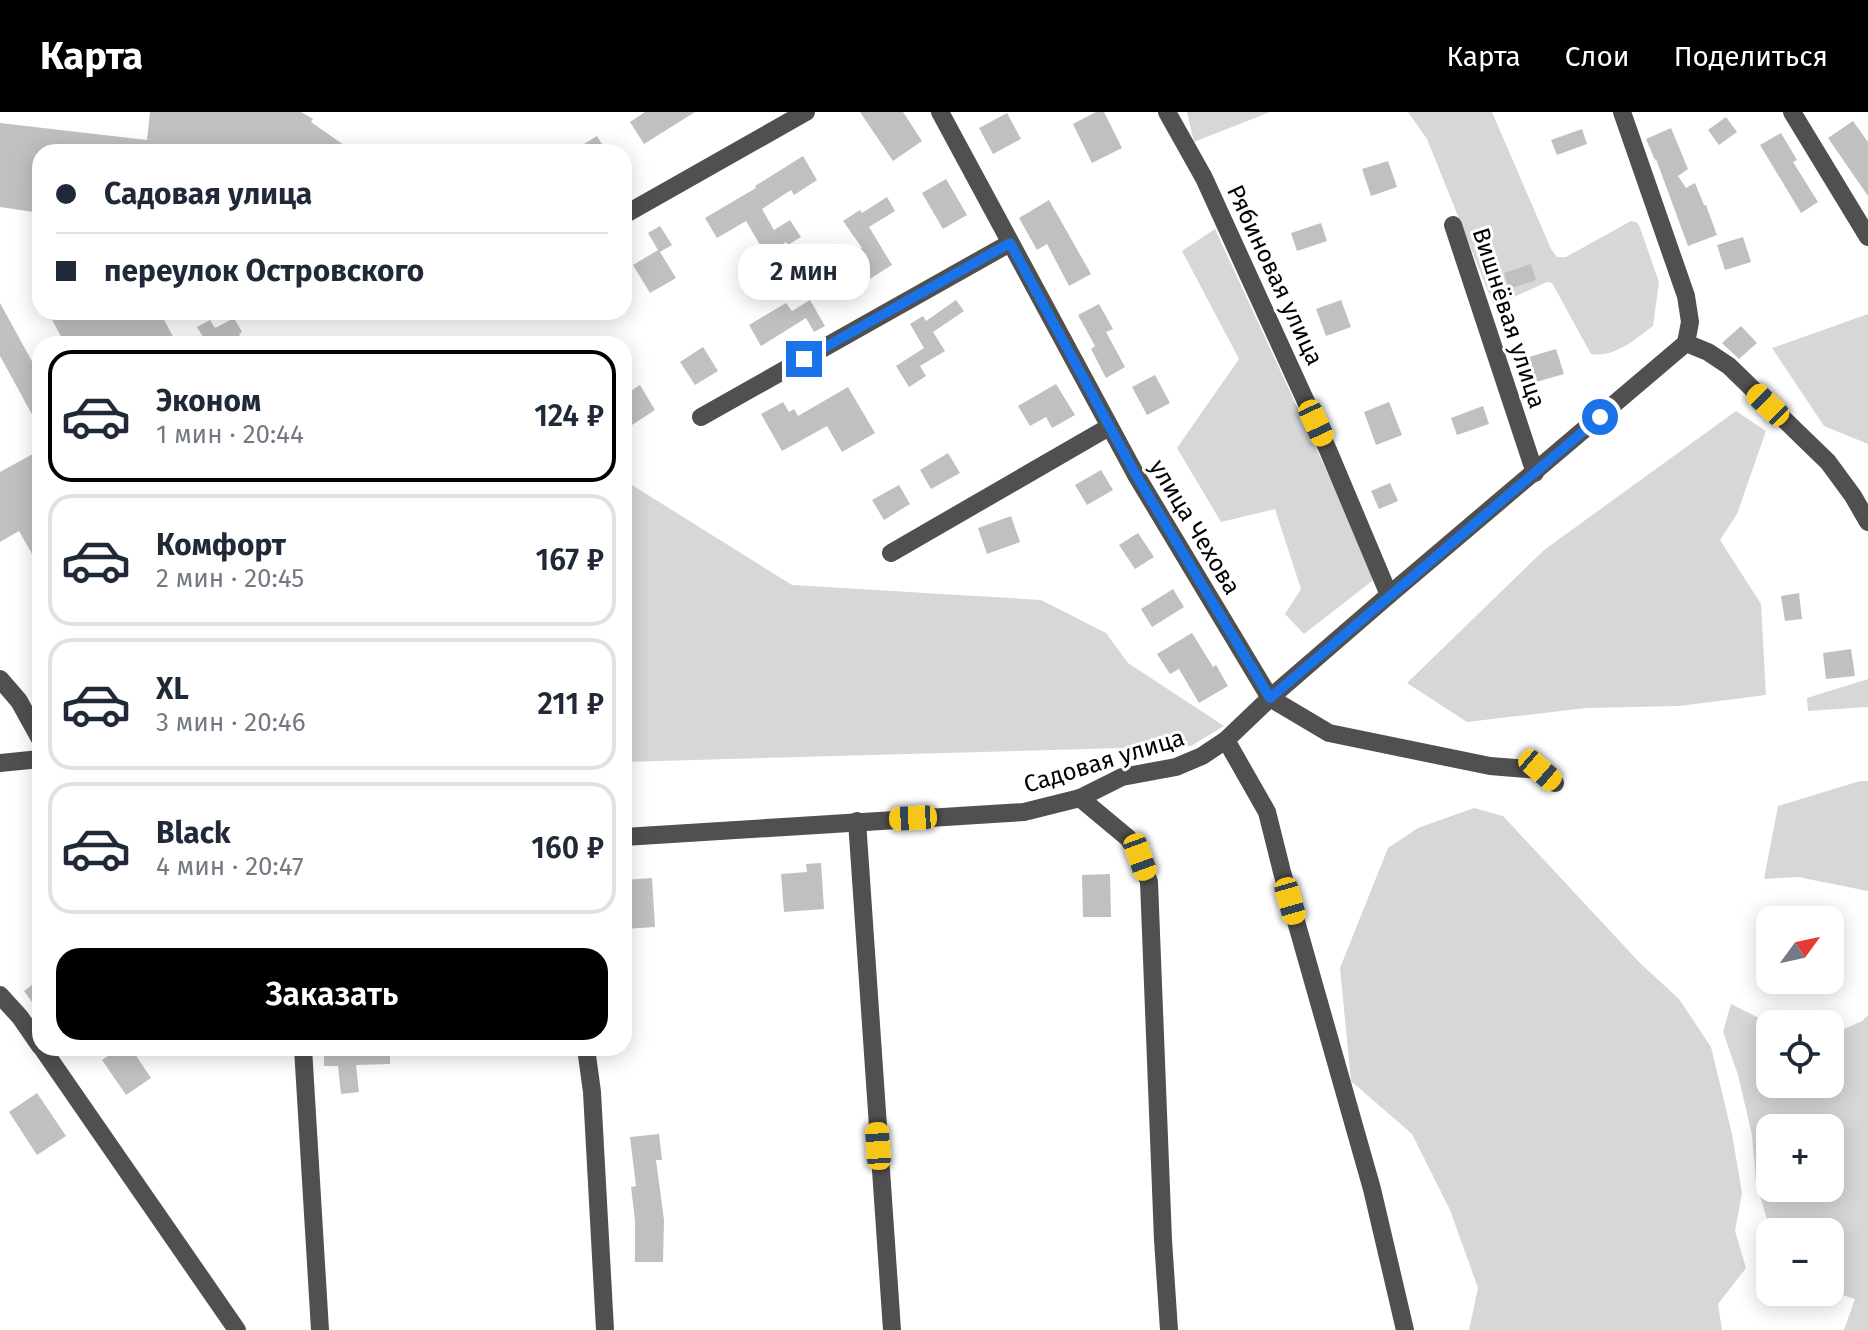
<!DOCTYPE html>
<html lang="ru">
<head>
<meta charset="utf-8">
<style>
  :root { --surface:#fff; --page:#f6f6f7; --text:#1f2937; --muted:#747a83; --line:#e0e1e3; --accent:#000 }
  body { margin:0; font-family:"Fira Sans",sans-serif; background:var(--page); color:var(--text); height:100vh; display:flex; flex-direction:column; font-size:30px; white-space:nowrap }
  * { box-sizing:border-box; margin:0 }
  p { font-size:26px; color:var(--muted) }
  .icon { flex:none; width:44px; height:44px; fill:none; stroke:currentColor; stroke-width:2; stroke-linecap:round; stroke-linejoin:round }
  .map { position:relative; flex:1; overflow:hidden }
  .side { position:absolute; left:32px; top:224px; width:600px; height:720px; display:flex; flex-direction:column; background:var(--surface); border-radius:24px; box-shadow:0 4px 20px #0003 }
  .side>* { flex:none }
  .top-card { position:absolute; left:32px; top:32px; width:600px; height:176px; border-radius:24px; box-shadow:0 4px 20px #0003; display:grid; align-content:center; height:176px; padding:0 24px; background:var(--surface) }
  .needle { width:52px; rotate:57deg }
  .buttons { position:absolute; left:1756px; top:794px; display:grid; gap:16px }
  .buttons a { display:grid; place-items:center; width:88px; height:88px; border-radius:16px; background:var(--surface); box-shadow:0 4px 20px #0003; font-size:40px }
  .end { position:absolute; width:36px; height:36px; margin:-18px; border:10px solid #1a73e8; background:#fff; box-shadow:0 0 0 4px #fff }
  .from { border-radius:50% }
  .bubble { position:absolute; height:56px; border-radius:24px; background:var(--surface); box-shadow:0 4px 20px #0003; font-size:26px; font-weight:600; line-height:56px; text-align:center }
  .car { position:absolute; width:24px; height:48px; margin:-24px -12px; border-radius:10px; box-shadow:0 0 6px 2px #0007; background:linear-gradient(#f5c518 24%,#345 0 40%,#f5c518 0 76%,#345 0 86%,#f5c518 0) }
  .top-card b { display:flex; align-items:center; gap:28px; height:76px; font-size:30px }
  .top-card b+b { border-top:2px solid var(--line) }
  .top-card i { width:20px; height:20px; background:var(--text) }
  ul { padding:14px 0 0; list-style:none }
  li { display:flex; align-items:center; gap:24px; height:132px; margin:0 16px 12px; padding:0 8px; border:4px solid var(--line); border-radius:24px }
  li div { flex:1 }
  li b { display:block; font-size:30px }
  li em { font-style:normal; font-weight:600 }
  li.active { border-color:var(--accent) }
  li>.icon { width:72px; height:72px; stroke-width:1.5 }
  .cta { display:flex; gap:16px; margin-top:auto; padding:16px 24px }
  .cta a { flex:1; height:92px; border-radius:24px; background:var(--accent); color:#fff; font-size:32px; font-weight:600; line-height:92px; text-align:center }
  header { display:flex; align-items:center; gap:48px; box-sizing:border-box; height:112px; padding:0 40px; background:var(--accent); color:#fff }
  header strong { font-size:38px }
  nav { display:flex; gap:44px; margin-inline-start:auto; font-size:28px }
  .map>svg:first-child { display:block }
</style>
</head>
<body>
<header>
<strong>Карта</strong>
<nav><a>Карта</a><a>Слои</a><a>Поделиться</a></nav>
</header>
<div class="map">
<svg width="1868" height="1218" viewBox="0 0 1868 1218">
  <rect width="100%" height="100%" fill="#fff"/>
  <g fill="#d7d7d7" fill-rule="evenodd">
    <polygon points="1187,0 1270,0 1194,30"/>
    <path d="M1408,0H1492L1551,137L1557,145H1566L1631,109L1636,110L1639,113L1659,170L1653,214C1635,227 1615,246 1591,242L1552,171L1547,170L1494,194L1427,27Z"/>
    <polygon points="1215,117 1376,466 1304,522 1285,502 1301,477 1275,397 1221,410 1177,336 1239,247 1182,139"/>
    <polygon points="1868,202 1868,332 1824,314 1772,236"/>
    <polygon points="1736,299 1766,319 1737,402 1720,428 1761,492 1766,583 1679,594 1587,596 1467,610 1407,571 1544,438"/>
    <polygon points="624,368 792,473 1041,488 1106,521 1128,551 1224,614 1191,634 624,650"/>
    <polygon points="1868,567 1868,595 1808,599 1807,586"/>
    <polygon points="1860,669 1868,669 1868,779 1798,765 1764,767 1778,694"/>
    <polygon points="1474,696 1503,704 1640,851 1679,887 1711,935 1732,1022 1742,1081 1735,1119 1746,1156 1718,1192 1722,1218 1469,1218 1478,1176 1450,1098 1412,1022 1351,969 1340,856 1388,736 1418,716"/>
    <path d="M1731,892L1771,912L1770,972H1830V920L1835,921L1862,909L1868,903V1218H1844L1855,1187L1830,1179V1120H1771L1756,1071L1752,1023L1738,963L1723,920ZM1770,1016H1830V1076H1770Z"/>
  </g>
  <g fill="#c0c0c0">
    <polygon points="150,0 301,0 313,7 311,10 354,40 40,40 40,101 0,95 0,11 147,28"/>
    <polygon points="645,0 695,0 644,32 630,10"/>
    <polygon points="860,0 903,0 922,29 893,49"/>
    <polygon points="1096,0 1104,0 1122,36 1092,51 1073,12"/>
    <polygon points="1007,1 1021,27 993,42 979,16"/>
    <polygon points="1726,5 1737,20 1719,33 1708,18"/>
    <polygon points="1853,9 1868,30 1868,84 1828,26"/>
    <polygon points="1671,16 1688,57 1678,64 1686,76 1695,71 1704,93 1706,93 1717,123 1688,134 1656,47 1655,48 1646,27"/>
    <polygon points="1582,17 1587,32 1557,43 1551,28"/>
    <polygon points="1781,21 1797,48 1793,50 1818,90 1801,101 1760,33"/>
    <polygon points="597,24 607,40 571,40"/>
    <polygon points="803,44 817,68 794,83 791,78 762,97 774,118 790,108 801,125 788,133 786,130 766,143 746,109 717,126 705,106 756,76 755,74"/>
    <polygon points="1388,49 1397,75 1371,84 1362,57"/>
    <polygon points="946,67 967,103 943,117 922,81"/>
    <polygon points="887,85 895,99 869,115 892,153 855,176 839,150 862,136 843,109 860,98 862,101"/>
    <polygon points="1049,88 1091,162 1069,174 1047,132 1037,138 1019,106"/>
    <polygon points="1321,111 1327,129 1297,139 1291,121"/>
    <polygon points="660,114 672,133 660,140 676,166 650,181 633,153 658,138 648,121"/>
    <polygon points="1743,125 1751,150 1725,158 1717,133"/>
    <polygon points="1531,152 1536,168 1509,177 1504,161"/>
    <polygon points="810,188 825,214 814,220 806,206 761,234 749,213 786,191 792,199"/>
    <polygon points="956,188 964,199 933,220 945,239 920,254 926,264 909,275 896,254 924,236 910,212 923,204 926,209"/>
    <polygon points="1341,188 1351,215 1326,224 1316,197"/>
    <polygon points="0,191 40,264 40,317 0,244"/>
    <polygon points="1099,192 1113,217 1106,220 1125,255 1106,266 1091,237 1095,234 1078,203"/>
    <polygon points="48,200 160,200 177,232 65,232"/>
    <polygon points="234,206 242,220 239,222 244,232 207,232 197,215 210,208 215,216"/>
    <polygon points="1741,214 1757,231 1739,247 1722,231"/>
    <polygon points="703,235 718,259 695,273 680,250"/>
    <polygon points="1556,237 1564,262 1529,272 1522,247"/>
    <polygon points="1155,263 1170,291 1147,303 1132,275"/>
    <polygon points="1056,272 1075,303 1052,316 1046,305 1030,314 1018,294"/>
    <polygon points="640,273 655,298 632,313 624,302 624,283"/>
    <polygon points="848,275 875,321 842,340 827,314 782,339 761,302 783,290 789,300 794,297 798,304"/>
    <polygon points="1389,290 1402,323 1376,333 1364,300"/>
    <polygon points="1483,294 1489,312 1457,323 1451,306"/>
    <polygon points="40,338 40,456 19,419 0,430 0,360"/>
    <polygon points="948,341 960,361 931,377 920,358"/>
    <polygon points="1101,358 1113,378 1087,393 1075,373"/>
    <polygon points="1390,371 1398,389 1379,397 1371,379"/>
    <polygon points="899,373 910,392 884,408 872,388"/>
    <polygon points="1011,404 1020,430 987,442 978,416"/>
    <polygon points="1138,421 1154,445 1135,457 1119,433"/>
    <polygon points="1173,477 1184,495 1152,515 1141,497"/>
    <polygon points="1799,481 1802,507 1785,509 1781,484"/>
    <polygon points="1192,521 1213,555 1216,553 1228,574 1199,591 1179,557 1170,562 1157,542"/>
    <polygon points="1851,537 1855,564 1826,567 1823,541"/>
    <polygon points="821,751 824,797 784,800 781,762 807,760 806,752"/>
    <polygon points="1110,762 1111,805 1083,805 1082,763"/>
    <polygon points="652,766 655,815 624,817 624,768"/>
    <polygon points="40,867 40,901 24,879"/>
    <polygon points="120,936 131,936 151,966 126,983 102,948"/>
    <polygon points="368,936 390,936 390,952 356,953 359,980 341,982 338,954 324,954 324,944 368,939"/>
    <polygon points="37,981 66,1024 37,1043 9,1000"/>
    <polygon points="659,1022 662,1048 656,1048 664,1108 663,1150 635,1150 635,1108 631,1075 636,1074 630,1025"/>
  </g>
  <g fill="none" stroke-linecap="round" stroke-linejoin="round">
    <g stroke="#505050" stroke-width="18">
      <polyline points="940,0 1136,363 1270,586 1329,621 1490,654 1540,658 1555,671"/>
      <polyline points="1167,0 1204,66 1328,338 1389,483"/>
      <polyline points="1622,0 1686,184 1690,210 1686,231"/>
      <polyline points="1792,0 1868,125"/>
      <polyline points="624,103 806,0"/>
      <polyline points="1453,113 1535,361"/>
      <polyline points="1686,231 1708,240 1729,254 1828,350 1853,384 1868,410"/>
      <polyline points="701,305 1010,131"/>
      <polyline points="891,441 1109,315"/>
      <polyline points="0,567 19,589 40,627"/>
      <polyline points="1226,628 1267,700 1282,760 1372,1077 1405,1218"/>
      <polyline points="0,651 40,647"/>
      <polyline points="1080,686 1128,726 1140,745 1149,770 1163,1128 1169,1218"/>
      <polyline points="857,709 892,1218"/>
      <polyline points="624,725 1024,700 1080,686 1122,665 1176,655 1202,644 1226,628 1270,586 1389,483 1686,231"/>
      <polyline points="0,883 20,905 40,934"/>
      <polyline points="42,936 237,1218"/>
      <polyline points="303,936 320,1218"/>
      <polyline points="586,936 592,980 605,1218"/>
    </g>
  </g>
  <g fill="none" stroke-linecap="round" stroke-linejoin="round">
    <polyline stroke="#1a73e8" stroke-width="10" points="804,247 1010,131 1136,363 1270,586 1600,305"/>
  </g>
  <g text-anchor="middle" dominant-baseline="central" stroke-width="6" stroke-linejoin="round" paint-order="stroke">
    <g font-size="24" fill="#000" stroke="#fff">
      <text transform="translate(1275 163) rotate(65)">Рябиновая улица</text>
      <text transform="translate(1509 206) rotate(72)">Вишнёвая улица</text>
      <text transform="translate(1195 415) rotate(59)">улица Чехова</text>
      <text transform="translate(1104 649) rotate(-17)">Садовая улица</text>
    </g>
  </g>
</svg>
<div class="buttons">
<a><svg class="needle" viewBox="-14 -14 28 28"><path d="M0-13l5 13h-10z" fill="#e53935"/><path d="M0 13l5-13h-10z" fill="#747a83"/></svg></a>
<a><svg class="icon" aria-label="locate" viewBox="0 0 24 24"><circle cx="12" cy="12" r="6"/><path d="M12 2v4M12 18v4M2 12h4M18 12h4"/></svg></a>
<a>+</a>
<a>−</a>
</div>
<i class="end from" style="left:1600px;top:305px"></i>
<i class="end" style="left:804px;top:247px"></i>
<div class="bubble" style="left:738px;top:132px;width:132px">2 мин</div>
<i class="car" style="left:1768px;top:293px;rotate:314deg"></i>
<i class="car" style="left:1316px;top:311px;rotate:155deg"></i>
<i class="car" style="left:1540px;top:658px;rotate:131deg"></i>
<i class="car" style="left:913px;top:706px;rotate:267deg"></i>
<i class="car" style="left:1140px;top:745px;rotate:160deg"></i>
<i class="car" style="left:1290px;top:789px;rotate:164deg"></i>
<i class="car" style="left:878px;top:1034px;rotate:356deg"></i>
<div class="top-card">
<b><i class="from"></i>Садовая улица</b>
<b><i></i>переулок Островского</b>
</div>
<section class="side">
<ul>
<li class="active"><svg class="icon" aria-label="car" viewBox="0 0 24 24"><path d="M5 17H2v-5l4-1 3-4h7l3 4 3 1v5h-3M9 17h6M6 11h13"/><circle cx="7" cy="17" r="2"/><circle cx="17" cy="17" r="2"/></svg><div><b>Эконом</b><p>1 мин · 20:44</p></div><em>124 ₽</em></li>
<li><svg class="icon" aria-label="car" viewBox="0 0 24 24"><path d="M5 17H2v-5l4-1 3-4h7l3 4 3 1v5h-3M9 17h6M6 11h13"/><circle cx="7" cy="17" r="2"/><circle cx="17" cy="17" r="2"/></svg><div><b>Комфорт</b><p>2 мин · 20:45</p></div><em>167 ₽</em></li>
<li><svg class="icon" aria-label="car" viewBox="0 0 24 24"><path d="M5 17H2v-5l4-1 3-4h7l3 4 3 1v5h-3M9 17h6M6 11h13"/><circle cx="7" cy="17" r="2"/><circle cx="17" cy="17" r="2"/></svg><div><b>XL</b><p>3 мин · 20:46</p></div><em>211 ₽</em></li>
<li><svg class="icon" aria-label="car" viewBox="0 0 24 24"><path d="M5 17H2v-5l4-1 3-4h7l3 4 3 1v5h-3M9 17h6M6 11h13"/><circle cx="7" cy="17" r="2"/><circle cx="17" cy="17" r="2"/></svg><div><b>Black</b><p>4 мин · 20:47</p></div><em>160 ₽</em></li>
</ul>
<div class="cta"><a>Заказать</a></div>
</section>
</div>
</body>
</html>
